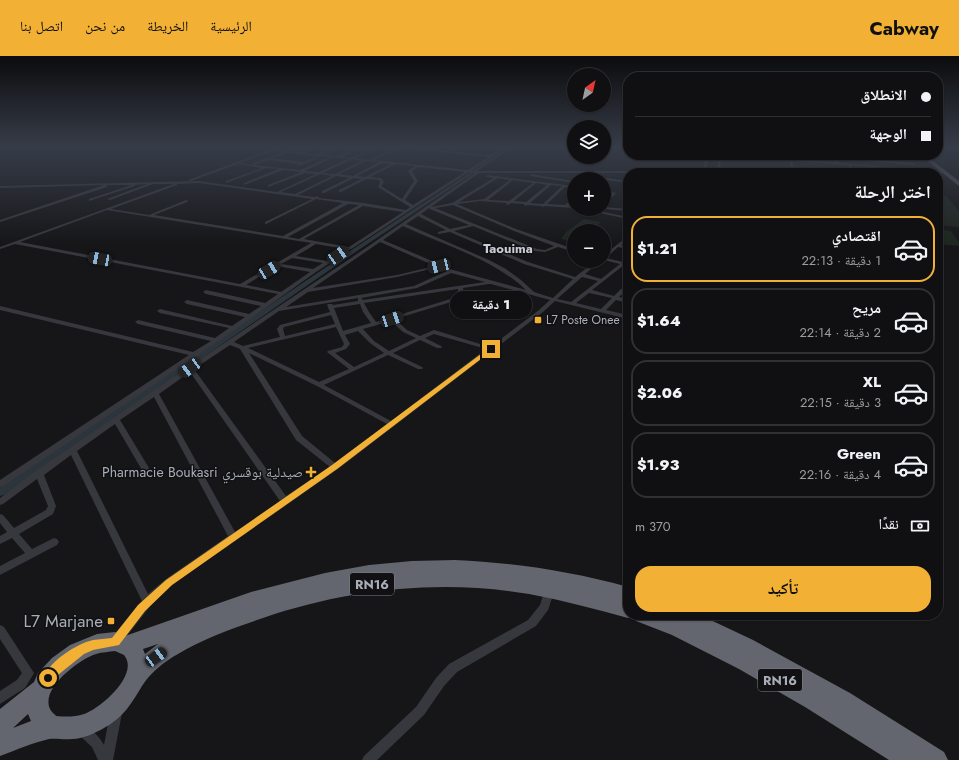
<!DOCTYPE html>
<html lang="ar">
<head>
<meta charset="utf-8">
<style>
  :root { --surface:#101012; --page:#19191b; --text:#f1f3f6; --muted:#9c9d9f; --line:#303032; --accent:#f2b134 }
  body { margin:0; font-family:Jost,"Noto Naskh Arabic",sans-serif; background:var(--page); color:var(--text); direction:rtl; height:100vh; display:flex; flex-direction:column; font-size:15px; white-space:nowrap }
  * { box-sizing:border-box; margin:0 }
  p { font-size:13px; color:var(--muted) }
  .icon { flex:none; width:22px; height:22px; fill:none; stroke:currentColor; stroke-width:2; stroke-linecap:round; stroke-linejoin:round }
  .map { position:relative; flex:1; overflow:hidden; direction:ltr }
  .details { position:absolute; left:623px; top:112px; width:320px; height:452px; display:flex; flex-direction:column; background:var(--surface); border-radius:16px; box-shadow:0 1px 3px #0004,0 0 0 1px var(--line); direction:rtl }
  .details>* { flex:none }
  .top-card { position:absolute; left:623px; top:16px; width:320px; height:88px; border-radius:16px; box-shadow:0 1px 3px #0004,0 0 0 1px var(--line); direction:rtl; display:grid; align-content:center; height:88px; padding:0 12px; background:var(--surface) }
  .needle { width:26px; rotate:33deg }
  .controls { position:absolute; left:567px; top:12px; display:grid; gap:8px }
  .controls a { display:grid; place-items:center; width:44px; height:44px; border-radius:50%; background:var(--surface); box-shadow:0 1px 3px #0004,0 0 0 1px var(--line); font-size:20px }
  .end { position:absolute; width:18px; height:18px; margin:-9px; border:5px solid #f2b134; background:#111; box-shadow:0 0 0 2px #111 }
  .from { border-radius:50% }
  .bubble { position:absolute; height:28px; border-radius:14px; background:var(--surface); box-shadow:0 1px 3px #0004,0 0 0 1px var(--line); font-size:13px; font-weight:800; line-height:28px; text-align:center; direction:rtl }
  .car { position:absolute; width:12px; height:24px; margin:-12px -6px; border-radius:5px; box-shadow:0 0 3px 1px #0007; background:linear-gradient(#222 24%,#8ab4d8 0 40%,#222 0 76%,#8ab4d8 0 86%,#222 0) }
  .top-card b { display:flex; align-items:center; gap:14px; height:38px; font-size:15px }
  .top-card b+b { border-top:1px solid var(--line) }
  .top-card i { width:10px; height:10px; background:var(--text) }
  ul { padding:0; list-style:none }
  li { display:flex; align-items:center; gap:12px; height:66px; margin:0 8px 6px; padding:0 4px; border:2px solid var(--line); border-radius:16px }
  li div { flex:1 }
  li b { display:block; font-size:15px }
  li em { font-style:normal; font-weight:800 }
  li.active { border-color:var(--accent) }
  li>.icon { width:36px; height:36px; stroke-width:1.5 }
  h2 { padding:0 12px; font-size:18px; line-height:48px }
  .pay { display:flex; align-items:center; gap:10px; height:44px; padding:0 12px; font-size:15px }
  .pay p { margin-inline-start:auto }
  .primary-button { display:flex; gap:8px; margin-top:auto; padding:8px 12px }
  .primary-button a { flex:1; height:46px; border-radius:16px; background:var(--accent); color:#111; font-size:16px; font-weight:800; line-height:46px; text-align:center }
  header { display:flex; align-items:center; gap:24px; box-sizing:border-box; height:56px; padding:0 20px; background:var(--accent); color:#111 }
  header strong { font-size:19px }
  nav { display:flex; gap:22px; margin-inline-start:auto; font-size:14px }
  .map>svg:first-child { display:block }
</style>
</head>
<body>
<header>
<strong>Cabway</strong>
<nav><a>الرئيسية</a><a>الخريطة</a><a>من نحن</a><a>اتصل بنا</a></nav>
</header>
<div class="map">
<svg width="959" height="704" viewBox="0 0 959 704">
  <rect width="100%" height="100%" fill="#161618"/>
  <g fill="#1e261f">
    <polygon points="938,139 946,140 959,155 959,171 938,169"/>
    <polygon points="584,163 601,166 589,175 574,175 574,185 561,183 566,176"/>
    <polygon points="938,173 951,175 959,186 959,190 938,188"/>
  </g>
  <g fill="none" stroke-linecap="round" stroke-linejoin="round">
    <polygon fill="#2c353c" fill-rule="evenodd" points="509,91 513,91 357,195 4,439 0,440 0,431 353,193"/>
    <g fill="#37383d" fill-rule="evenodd">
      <path d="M299,91H302L292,95L299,96L311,91H314L302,96L318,98L335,91H338L321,98L338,100L361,91H364L342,101L351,102L374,91H377L355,102L370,104L398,91L491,99L504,91H507L471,115H702L707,99H709L705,117H479L431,151L452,147L494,122L486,121L487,119L574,130V132L565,131L547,148L565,149L574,141V144L569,149L574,150V152L545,150L543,151L541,150L528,149L525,150L524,148L511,147L508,149L506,148L507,147L480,145L457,148L516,173L574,193V196L558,191L545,196L534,195L473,170L454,175L528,206L575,221L596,205H601L585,218L601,223L620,208L604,204V199L628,180V183L621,189L628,191V193L618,191L606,202L623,206L628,203L627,208L624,209L592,234L614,240L621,233H625V235L619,241L628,243V247L616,244L606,254L628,259V263L555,245L543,256L338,413L172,529L151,549L119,590L115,591L111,590L110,586L111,582L142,545L71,399L44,419L56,450L53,458L19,478L32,493L54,482L57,483L59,486L57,489L0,519V510L25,497L12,482L0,488V480L7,476L0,467V458L3,459L14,472L46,454L48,450L37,423L3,448L0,449V442L36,415L187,312L188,311L190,310L357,198L475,117L469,116L316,216L236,273L199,298L198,300L195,301L3,430L0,431V424L189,299L0,254V250L193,296L211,285L138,268L135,266L138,264L215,282L229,272L160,257L157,255L160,253L232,270L245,261L187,248L184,246L187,244L249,258L261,250L206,238L203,236L206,234L265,247L278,238L15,188L0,193V191L174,128H153L110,144L107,143L147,128L135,129V130L89,145V143L132,129H107V131L0,166V164L104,129L0,132V130L199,125L277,136L316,118L305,117L268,131V129L301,116L283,114L244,129V127L278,113L266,112L226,127V125L262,112L238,108L191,125L188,124L275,92L288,95ZM401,92L489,101L468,114L374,104ZM273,95L284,96L253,107V109L240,107ZM288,97L319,100L303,106L272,102ZM322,100L330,101L300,114L254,109L268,104L300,108L297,109L299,110ZM333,101L348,103L319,116L305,115ZM352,103L362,105L335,118L323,117ZM366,105L379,106L353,120L339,118ZM383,107L391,108L365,121L357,120ZM395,108L415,110L408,115L414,125L402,143L381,130L384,126L381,122L370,121ZM418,111L465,116L413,149L405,144L418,125L412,115ZM320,118L332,120L295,138L281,136ZM336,120L349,122L322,135V137H324L354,122L362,123L339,134V136H341L366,123L379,124L380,126L378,131L410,151L406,154L364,147L319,142L318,140L315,141L298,139ZM498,122L510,124L484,143L459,146ZM513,124L533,127L509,145L488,144ZM199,127L312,143L265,166V168H266L316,143L343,147L283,180L154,159L187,146L188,145L186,144L149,159L111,153L177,129V128ZM536,127L547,129L526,146L514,145ZM551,129L562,130L543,148L530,147ZM348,148L359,149L299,183L288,181ZM453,149L514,175L554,190L545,194L537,193L435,152ZM363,150L403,156L349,191L304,183ZM429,152L430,153L469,169L450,173L421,158ZM107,154L311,187L240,228L20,186ZM418,160L446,174L438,176V178L450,176L524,208L573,223L553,242L534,236L521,224L506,213L489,204L406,168ZM403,170C445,190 492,202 526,234L453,214L383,184ZM380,186L435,210L397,219L313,232ZM316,188L345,193L327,205L296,200ZM292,202L323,207L313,213L281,208ZM277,210L310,216L281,236L246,229ZM439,211L447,215L414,230L286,251L308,236L397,221ZM451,217L485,226L363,244L361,242L417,232ZM582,221L598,225L571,246L557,243ZM489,228H491L550,244L539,254L490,291L434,274L420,280L407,274L395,263L461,243L464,241L463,232ZM458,233V240L457,241L376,266L369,256L364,247ZM589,237L612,242L601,253L576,247ZM358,242V245L333,249L332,248H328L327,249L330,256L280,269L277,273L280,281L243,290L234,286L279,255ZM360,248L363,256L371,267L343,275L334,252ZM331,259L335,268L285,280L283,273L284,271ZM391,265L403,276L416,282L389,295L374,285L363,273ZM336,271L344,288L342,291L328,295L327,296L349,313L319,326L248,292ZM358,275L370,287L384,297L354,311L335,297L346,293L350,288L345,279ZM434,278L486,293L391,365L324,329L388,299L418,313H422L423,312L422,311L393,297L420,284L437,292H441L442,291L441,290L425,282ZM230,289L240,293L296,384L330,411L286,440L194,313ZM249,297L317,330L387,368L335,407L302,380ZM190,316L280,445L235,476L159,338ZM154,341L228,480L166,523L148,538L77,395L115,368L142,414H148L149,412L120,364Z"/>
      <polygon points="727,99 745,99 835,106 835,102 852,99 853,101 838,104 838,107 944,116 942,117 851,109 855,117 851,117 849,109 792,105 795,117 791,117 790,104 740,100 739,102 727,101 721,103 720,117 716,117 719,102"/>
      <polygon points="869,99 881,99 910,102 909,103"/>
      <polygon points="854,102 914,107 916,108 914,109 853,104"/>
      <polygon points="531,118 574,125 574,127 530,120"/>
      <polygon points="585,119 628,125 628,127 584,121"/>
      <polygon points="604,134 616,137 604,150 604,147 612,138 604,136"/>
      <polygon points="604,151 628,153 628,155 604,153"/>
      <polygon points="581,153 589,153 628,161 628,163"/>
      <polygon points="550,529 554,530 555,533 548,554 536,570 457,616 444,630 424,659 377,704 362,704 364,700 416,651 436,622 449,608 528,564 540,549 546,530"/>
      <polygon points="0,569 4,571 34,617 25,632 0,648 0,635 17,624 22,617 0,583"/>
      <path d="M116,651L120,653L122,657L113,704H98L92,691L78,678L76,674L78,670L82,668C91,672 99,680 104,689L110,657L112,653Z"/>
    </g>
    <polygon fill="#53555c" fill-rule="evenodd" points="920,99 925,99 959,125 959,130"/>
    <path fill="#63666e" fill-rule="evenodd" d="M455,504C516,507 569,515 628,531V559H665L670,561L669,559H700L753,584L850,637L944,696L948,704H889L805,651L739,613L672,579L636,565L634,560L628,562C595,553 562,544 529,538C440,523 348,533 263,562C234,572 204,582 178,598C165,605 150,617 142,630C132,647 123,662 104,672C95,677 83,683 72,683C64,684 56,682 49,683C32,687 16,694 0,700V653L34,626L38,617L52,602L70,589L97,578L115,576L125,580L251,536L325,517L369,509L412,505ZM158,588L145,598L143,593ZM115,595L124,599C140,618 101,652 84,658C75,661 66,661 56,660C55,658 51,656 50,653C40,632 80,603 96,598C102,596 109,596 115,595ZM28,658L31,665L13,672Z"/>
  </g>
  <linearGradient id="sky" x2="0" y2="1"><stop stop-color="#0c0c0d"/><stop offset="0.48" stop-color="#363c48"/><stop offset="1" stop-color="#363c48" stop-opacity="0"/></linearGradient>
  <rect width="959" height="189" fill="url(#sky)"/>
  <path fill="#f2b134" d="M489,292L494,293L337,413L172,529L145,555L119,589L93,594L84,598L48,627L44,625L43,622C50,605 76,588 93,584C99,583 106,583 112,582L138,549L166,524L332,409Z"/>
  <g fill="#f2b134" stroke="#111113" stroke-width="1.5">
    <rect x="534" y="260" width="8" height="8" rx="2"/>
    <path d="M309 410h4v4h4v4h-4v4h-4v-4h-4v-4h4z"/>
    <rect x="107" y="561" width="8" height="8" rx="2"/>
  </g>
  <g text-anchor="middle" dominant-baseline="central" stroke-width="3" stroke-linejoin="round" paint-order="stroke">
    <g font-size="12" fill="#a8adb8" stroke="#111113" text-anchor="start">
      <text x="546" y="264">L7 Poste Onee</text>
    </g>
    <g font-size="13" font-weight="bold" fill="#c9ccd4" stroke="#111113">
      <text x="508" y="192">Taouima</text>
    </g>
    <g fill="#111113" stroke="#7b7e86" stroke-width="1">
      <rect x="350" y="517" width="44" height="22" rx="3"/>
      <rect x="758" y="613" width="44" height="22" rx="3"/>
    </g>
    <g font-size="13" font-weight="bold" fill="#a8adb8">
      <text x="372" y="528">RN16</text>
      <text x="780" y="624">RN16</text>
    </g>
    <g font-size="14" fill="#a8adb8" stroke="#111113" text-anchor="end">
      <text x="303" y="416">Pharmacie Boukasri صيدلية بوقسري</text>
    </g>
    <g font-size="17" fill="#a8adb8" stroke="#111113" text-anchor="end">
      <text x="103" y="565">L7 Marjane</text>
    </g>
  </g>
</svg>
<div class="controls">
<a><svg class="needle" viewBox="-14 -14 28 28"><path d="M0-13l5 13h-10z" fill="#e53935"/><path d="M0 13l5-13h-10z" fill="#9c9d9f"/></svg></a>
<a><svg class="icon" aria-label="layers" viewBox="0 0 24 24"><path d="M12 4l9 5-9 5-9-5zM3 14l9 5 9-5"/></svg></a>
<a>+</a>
<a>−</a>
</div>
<i class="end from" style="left:48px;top:622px"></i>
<i class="end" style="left:491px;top:293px"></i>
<div class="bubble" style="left:450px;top:235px;width:82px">1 دقيقة</div>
<i class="car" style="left:338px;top:199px;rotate:56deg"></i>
<i class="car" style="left:100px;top:203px;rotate:281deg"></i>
<i class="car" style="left:439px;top:210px;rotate:256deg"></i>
<i class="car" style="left:269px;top:214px;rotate:59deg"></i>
<i class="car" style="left:392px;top:263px;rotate:72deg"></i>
<i class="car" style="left:190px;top:312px;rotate:234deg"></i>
<i class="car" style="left:156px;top:601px;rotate:54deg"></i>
<div class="top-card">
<b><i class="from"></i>الانطلاق</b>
<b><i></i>الوجهة</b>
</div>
<section class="details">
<h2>اختر الرحلة</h2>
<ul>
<li class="active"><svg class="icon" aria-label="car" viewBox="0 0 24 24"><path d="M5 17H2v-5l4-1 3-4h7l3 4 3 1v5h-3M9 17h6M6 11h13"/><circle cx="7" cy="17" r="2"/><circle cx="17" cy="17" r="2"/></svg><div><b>اقتصادي</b><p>1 دقيقة · 22:13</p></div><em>$1.21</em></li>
<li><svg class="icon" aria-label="car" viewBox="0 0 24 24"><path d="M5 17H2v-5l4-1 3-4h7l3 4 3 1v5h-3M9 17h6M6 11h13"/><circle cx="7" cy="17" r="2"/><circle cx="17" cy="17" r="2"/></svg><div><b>مريح</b><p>2 دقيقة · 22:14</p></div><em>$1.64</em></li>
<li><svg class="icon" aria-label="car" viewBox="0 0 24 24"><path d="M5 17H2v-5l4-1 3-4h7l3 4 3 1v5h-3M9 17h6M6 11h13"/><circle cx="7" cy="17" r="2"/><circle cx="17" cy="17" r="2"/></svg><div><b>XL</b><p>3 دقيقة · 22:15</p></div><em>$2.06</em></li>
<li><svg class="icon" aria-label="car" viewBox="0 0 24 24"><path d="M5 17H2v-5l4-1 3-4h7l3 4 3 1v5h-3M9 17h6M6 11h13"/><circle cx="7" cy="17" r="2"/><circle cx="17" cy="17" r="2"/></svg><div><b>Green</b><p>4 دقيقة · 22:16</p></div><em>$1.93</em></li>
</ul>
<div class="pay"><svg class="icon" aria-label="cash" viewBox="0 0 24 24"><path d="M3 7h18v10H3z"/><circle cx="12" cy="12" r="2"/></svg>نقدًا<p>370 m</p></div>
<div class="primary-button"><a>تأكيد</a></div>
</section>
</div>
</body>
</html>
